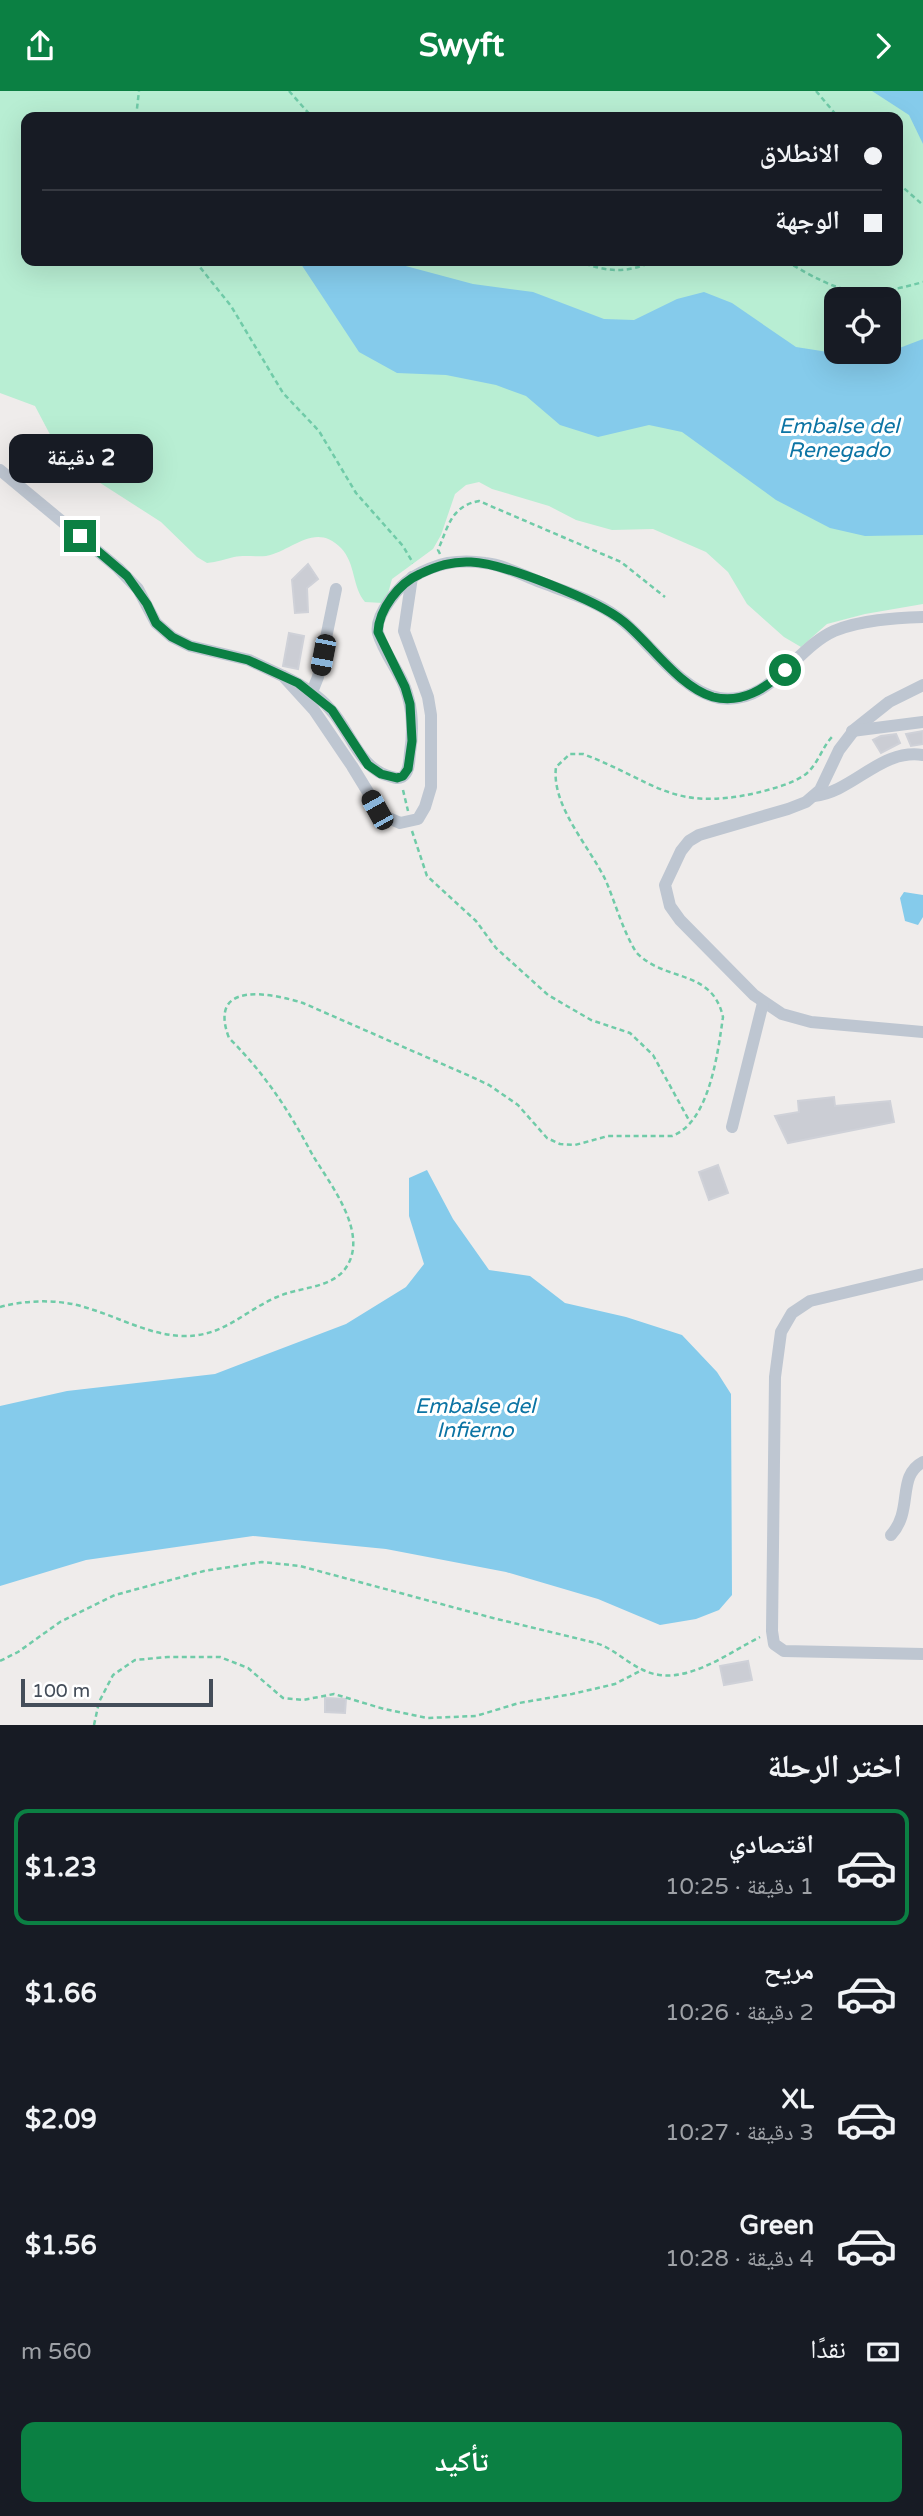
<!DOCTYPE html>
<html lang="ar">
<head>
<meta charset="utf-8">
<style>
  :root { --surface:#171b24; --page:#242831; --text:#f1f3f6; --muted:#9ea1a6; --line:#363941; --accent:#0b8043 }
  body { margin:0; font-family:"Varela Round","Noto Naskh Arabic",sans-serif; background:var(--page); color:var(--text); direction:rtl; height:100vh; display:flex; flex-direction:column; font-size:26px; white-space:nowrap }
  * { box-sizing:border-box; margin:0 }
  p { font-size:23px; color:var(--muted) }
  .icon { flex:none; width:38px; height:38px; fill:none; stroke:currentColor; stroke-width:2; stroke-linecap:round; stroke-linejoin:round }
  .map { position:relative; height:1634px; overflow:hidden; direction:ltr }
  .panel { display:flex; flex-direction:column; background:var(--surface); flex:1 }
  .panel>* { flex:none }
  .top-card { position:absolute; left:21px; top:21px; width:882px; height:154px; border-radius:14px; box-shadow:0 7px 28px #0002; direction:rtl; display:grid; align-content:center; height:154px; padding:0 21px; background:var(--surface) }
  .controls { position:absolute; left:824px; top:196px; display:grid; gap:14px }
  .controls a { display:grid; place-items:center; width:77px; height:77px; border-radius:14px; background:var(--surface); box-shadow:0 7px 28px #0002; font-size:35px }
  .scale { position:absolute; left:21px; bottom:18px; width:192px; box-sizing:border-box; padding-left:7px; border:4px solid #444d59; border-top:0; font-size:19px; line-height:24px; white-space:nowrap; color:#444d59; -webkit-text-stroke:5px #fff; paint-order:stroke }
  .end { position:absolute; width:32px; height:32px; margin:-16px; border:9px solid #0b8043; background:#fff; box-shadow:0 0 0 4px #fff }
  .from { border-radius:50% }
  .bubble { position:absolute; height:49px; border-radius:14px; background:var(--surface); box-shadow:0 7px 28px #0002; font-size:23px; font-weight:700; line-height:49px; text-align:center; direction:rtl }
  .car { position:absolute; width:21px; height:42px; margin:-21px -10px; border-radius:9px; box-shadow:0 0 5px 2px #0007; background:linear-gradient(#222 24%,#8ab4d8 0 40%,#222 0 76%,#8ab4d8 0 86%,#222 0) }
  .top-card b { display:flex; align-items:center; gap:24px; height:66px; font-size:26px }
  .top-card b+b { border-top:2px solid var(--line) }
  .top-card i { width:18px; height:18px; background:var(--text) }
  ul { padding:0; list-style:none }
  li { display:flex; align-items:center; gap:21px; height:116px; margin:0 14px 10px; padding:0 7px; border:4px solid transparent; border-radius:14px }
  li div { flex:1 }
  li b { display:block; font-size:26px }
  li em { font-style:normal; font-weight:700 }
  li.on { border-color:var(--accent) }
  li>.icon { width:63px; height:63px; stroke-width:1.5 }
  h2 { padding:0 21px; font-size:32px; line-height:84px }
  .pay { display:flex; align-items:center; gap:18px; height:77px; padding:0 21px; font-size:26px }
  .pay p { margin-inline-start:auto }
  .primary-button { display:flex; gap:14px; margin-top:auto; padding:14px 21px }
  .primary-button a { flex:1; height:80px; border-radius:14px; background:var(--accent); color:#fff; font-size:28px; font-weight:700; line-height:80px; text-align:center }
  header { display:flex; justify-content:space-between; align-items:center; height:91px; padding:0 21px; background:var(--accent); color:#fff; font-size:32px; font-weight:700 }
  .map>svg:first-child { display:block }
</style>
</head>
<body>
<header><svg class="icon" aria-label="forward" viewBox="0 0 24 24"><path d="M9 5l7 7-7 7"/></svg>Swyft<svg class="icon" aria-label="share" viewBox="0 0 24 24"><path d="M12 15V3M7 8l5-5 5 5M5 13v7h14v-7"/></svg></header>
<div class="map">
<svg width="923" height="1634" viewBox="0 0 923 1634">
  <rect width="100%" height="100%" fill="#efeceb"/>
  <path fill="#b8eed3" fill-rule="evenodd" d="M0,0H923V513L865,523L827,533L801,556L784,546L747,513L728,481L706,461L653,438L612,439L576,429L549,415L492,398L479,391L466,394L455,403L441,444L433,458L392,488L387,506L383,512L365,511C352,496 356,473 341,457C315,430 292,460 266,465C256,466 244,464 234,466C225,468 217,471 207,472L197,466L161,431L80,379L55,353L35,315L0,302ZM26,26H898V170H26ZM836,208H889V261H836Z"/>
  <g fill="#85cbeb">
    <polygon points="872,0 923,0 923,53 909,24"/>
    <polygon points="299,170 387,170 473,193 533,201 604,228 634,229 677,208 704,201 732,212 796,256 847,264 889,261 923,248 923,444 865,445 830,437 776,409 682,341 649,334 598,346 560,334 526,305 496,294 446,284 397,282 359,261"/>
    <polygon points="904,801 923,804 923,826 918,834 905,830 900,807"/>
    <polygon points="427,1079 453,1128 489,1179 530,1185 565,1212 626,1226 682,1244 717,1281 731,1303 732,1504 719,1519 696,1528 660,1534 598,1508 506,1481 386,1458 253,1445 86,1469 0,1495 0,1315 67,1300 215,1283 346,1233 406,1196 424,1173 409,1125 409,1087"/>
  </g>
  <g fill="#cbcdd4" stroke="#cfd1d8" stroke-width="2">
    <polygon points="308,473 318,488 307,497 308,521 295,522 292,489"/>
    <polygon points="289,542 304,545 298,578 283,575"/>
    <polygon points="923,640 923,653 911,655 906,643"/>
    <polygon points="896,643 900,652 881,662 873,649 881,645"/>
    <polygon points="834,1006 835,1015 890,1010 894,1031 788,1052 775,1025 799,1021 798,1010"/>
    <polygon points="718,1074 728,1102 709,1109 699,1081"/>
    <polygon points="748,1570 752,1589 724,1594 720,1575"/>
    <polygon points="325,1607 346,1608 345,1622 325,1621"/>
  </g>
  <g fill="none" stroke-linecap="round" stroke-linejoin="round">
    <g stroke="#70cba8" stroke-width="2.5" stroke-dasharray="5 3.5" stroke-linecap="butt">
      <polyline points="289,0 312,26"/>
      <polyline points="816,0 838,26"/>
      <polyline points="136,26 139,0"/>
      <polyline points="898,92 923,114"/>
      <polyline points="195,170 231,215 283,302 319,340 356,402 403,455 413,472"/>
      <path d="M577,170C608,181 624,183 655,170"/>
      <path d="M786,170C841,203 860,209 923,191"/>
      <path d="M440,463L438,459C448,436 451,415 479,410L621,471L665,506"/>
      <polyline points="403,699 408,720"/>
      <polyline points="412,740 427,785 476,830 496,857 548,904 591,929 630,942 653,964 690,1031"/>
      <path d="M0,1216C26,1209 58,1208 84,1216C116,1225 147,1243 180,1245C223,1247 242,1221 277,1206C298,1196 330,1198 345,1178C371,1143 329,1092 312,1063C288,1018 265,983 229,947C207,889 271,902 303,912L472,986L489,994L518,1014L547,1047L560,1053L575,1054L608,1045H672C710,1031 718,960 723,926C712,877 665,892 636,861C623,840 616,814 606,790C590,756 551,715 556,676L570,663H583C655,690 671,721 756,702C772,698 792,693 806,683C819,672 822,655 834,644"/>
      <path d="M0,1570L18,1561L60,1531L115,1504L204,1480L262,1471L300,1475L493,1527L596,1552C614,1558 626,1571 643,1579C682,1598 726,1563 760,1546"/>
      <polyline points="94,1634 99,1611 113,1584 135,1569 168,1566 220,1566 248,1577 283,1607 303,1609 334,1603 384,1618 427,1627 476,1625 519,1612 572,1603 615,1593 642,1579"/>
    </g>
    <g stroke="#bec6d1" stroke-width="12">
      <polyline points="0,379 118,477 138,498 156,532 172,546 190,555 249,569 283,585 314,619 352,675 382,724 400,732 418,728 425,716 431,696 431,624 428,606 404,540 412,486"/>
      <path d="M283,585C300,593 317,603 330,618C351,640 359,679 392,686C397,687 398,688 402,686C410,681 409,669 410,662C414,636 412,607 399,584C392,571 382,556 378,542C374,524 400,494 413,486C422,480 437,474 448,472C460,470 473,470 485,472C504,474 522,484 540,491C569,502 601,511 625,532C652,555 683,601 719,607C770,615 794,558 834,540C860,529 895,527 923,526"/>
      <polyline points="923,594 889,611 855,638 839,659 820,699 806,711 788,718 699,744 689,750 681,760 665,794 670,815 680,829 754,904 782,923 811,931 923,941"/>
      <polyline points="312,601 318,586 336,498"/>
      <polyline points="852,640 923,631"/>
      <path d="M814,705C853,701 881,657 923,664"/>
      <polyline points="732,1036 763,912"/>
      <polyline points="923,1183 810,1210 792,1222 781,1241 775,1286 772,1540 774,1553 784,1560 923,1563"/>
      <path d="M891,1444C914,1419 896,1385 923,1371"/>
    </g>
  </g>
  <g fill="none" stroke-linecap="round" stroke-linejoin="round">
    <path stroke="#0b8043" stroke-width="9" d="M80,445L127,485L147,513L156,532L172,546L190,555L248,569L298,592L332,619L368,674L381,683L397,687L403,685L408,678L412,650L410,613L405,596L378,541C379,518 399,492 420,483C437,475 452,470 471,471C503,472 599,510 624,531C651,553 679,596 713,606C742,613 765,598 785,579"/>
  </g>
  <g text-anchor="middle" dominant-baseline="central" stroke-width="6" stroke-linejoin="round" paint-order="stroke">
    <g font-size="21" font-style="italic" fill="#0c74a4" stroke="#fff">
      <text x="839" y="335">Embalse del<tspan x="839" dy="24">Renegado</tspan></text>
      <text x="475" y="1315">Embalse del<tspan x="475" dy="24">Infierno</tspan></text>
    </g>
  </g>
</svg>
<div class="controls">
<a><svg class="icon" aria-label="locate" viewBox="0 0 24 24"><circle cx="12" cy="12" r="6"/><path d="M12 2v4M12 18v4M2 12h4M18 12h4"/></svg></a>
</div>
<div class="scale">100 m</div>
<i class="end from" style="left:785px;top:579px"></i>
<i class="end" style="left:80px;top:445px"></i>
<div class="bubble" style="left:9px;top:343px;width:144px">2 دقيقة</div>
<i class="car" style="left:323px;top:564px;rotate:191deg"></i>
<i class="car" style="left:377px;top:719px;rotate:331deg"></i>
<div class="top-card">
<b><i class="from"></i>الانطلاق</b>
<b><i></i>الوجهة</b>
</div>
</div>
<section class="panel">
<h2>اختر الرحلة</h2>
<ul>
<li class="on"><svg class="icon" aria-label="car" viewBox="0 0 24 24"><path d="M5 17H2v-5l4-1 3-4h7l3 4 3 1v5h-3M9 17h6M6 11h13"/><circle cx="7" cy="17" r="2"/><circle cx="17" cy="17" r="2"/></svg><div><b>اقتصادي</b><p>1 دقيقة · 10:25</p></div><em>$1.23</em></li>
<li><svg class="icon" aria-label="car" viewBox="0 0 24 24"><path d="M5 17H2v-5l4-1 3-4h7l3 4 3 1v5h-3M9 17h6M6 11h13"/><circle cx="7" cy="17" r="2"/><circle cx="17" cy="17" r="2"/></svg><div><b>مريح</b><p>2 دقيقة · 10:26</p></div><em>$1.66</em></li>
<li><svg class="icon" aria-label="car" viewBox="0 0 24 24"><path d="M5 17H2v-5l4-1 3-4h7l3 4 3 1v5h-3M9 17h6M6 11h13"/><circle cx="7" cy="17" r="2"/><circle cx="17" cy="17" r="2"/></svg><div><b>XL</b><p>3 دقيقة · 10:27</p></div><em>$2.09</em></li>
<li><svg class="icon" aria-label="car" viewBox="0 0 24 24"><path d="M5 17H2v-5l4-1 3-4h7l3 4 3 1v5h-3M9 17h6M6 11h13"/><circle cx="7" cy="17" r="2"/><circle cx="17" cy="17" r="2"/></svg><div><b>Green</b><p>4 دقيقة · 10:28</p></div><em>$1.56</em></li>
</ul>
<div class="pay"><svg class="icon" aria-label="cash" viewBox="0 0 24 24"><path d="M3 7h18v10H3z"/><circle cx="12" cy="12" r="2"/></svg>نقدًا<p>560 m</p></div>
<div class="primary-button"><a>تأكيد</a></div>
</section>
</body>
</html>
